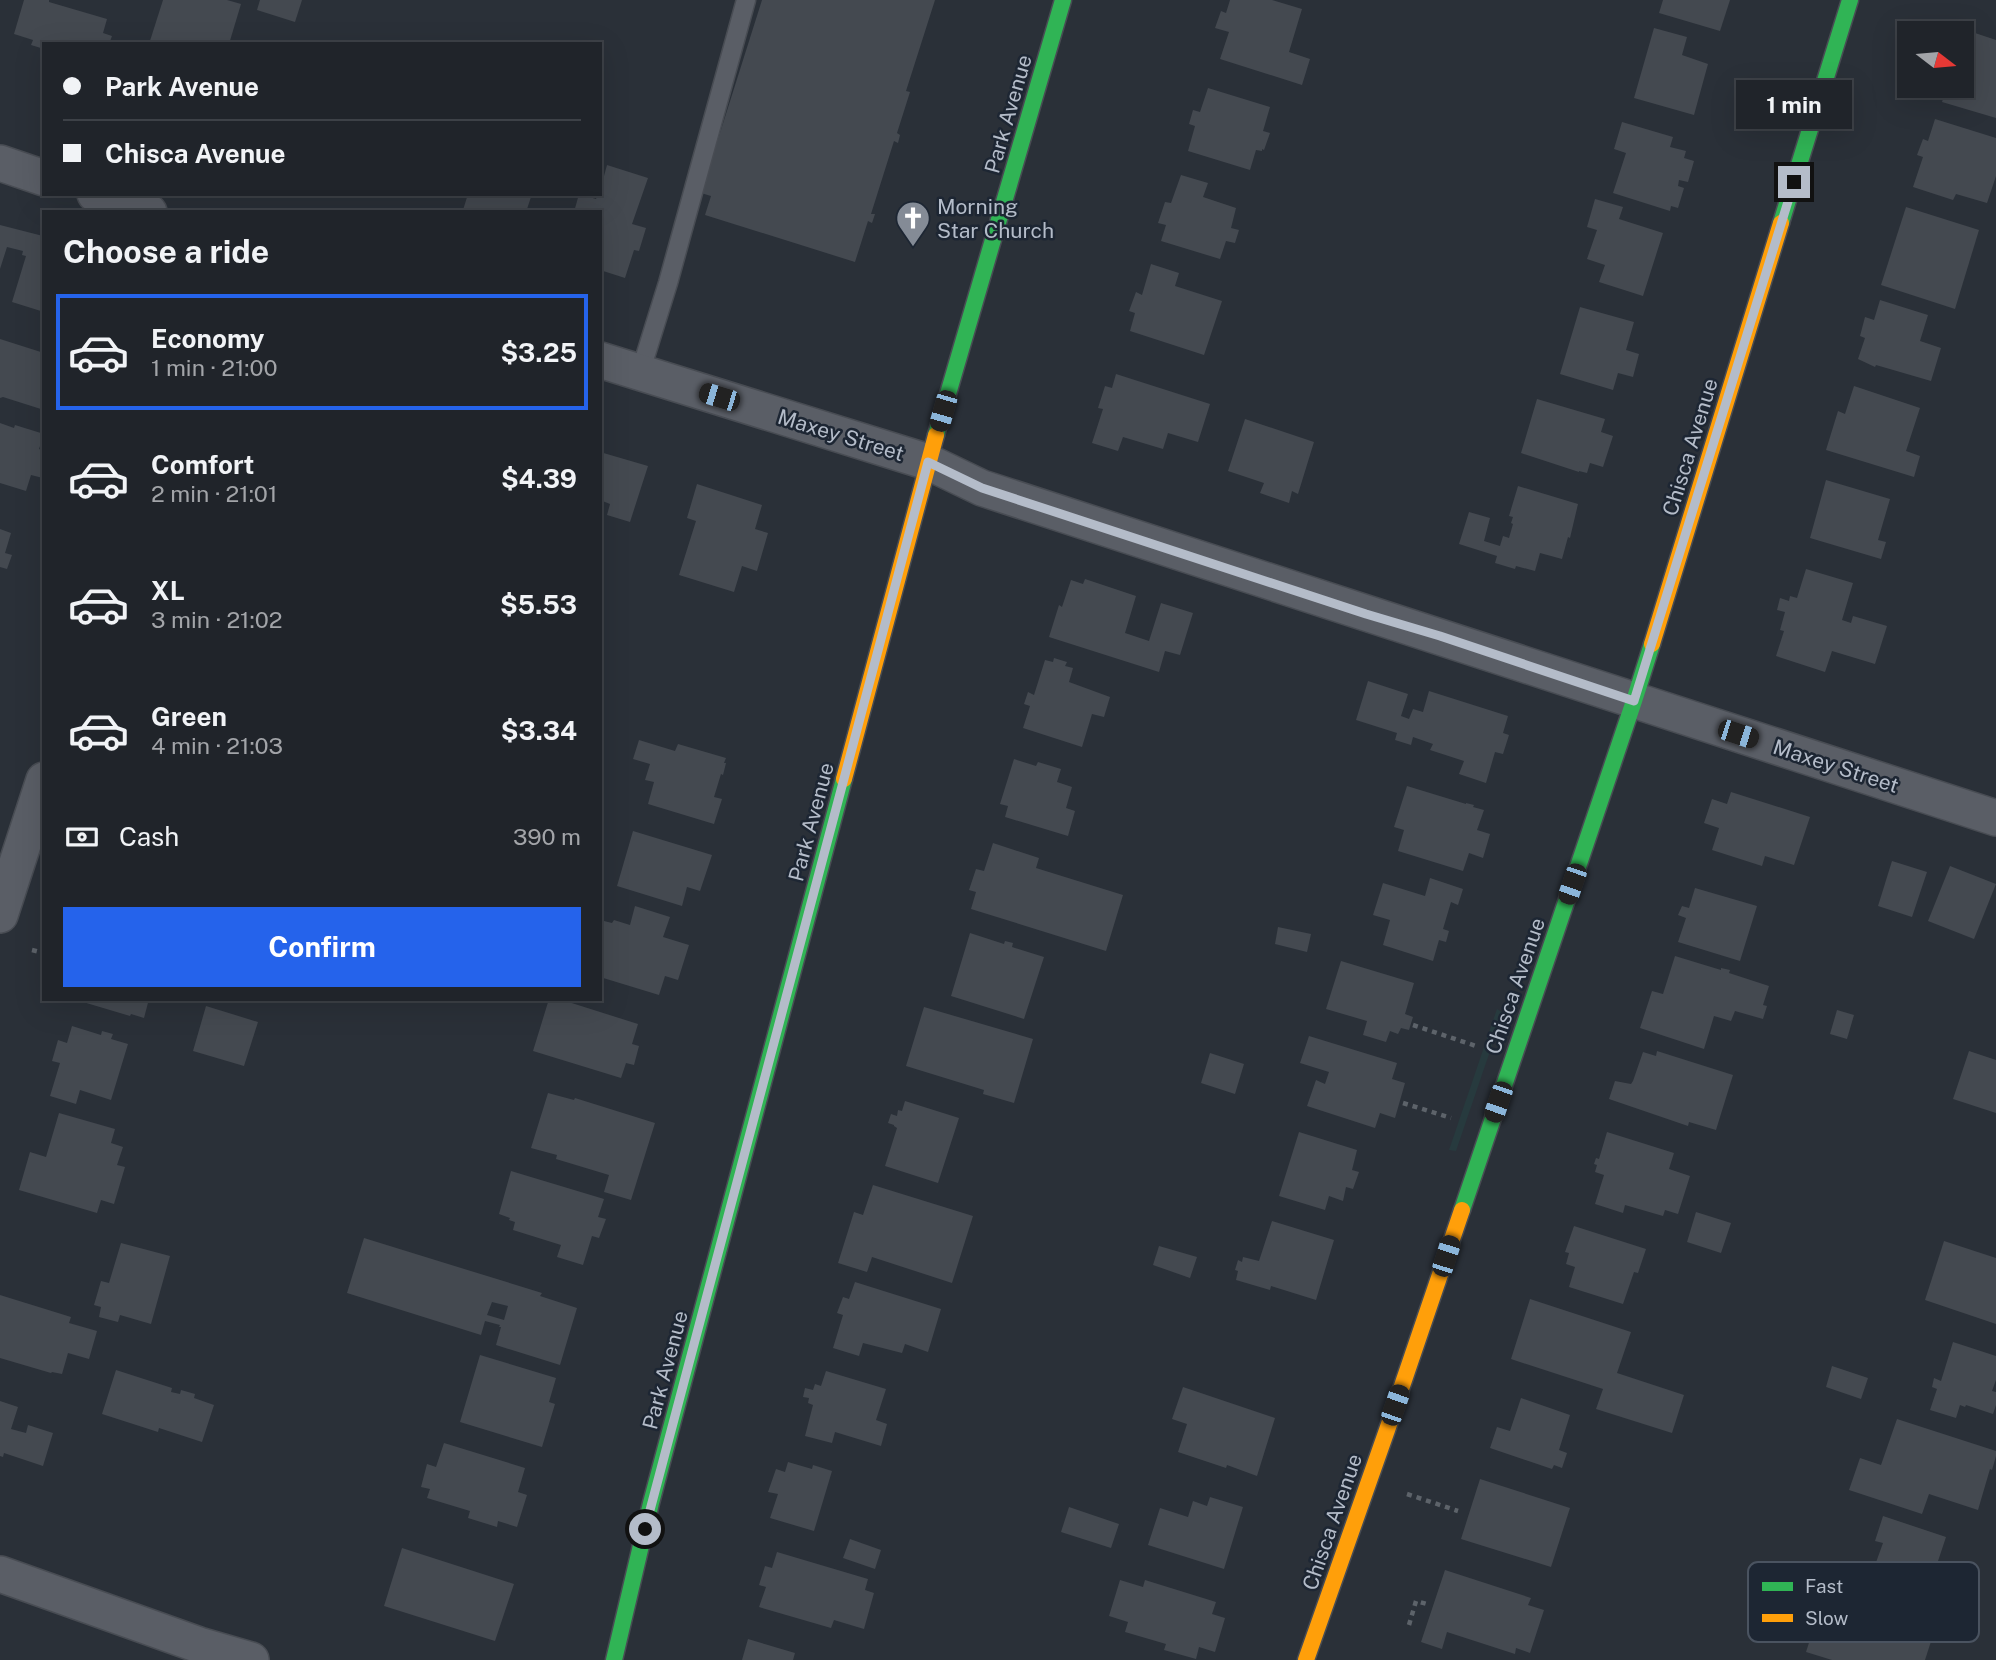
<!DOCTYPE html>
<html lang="en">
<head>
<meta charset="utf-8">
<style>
  :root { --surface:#20242a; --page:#2d3036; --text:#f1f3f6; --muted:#a2a4a8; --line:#3d4147; --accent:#2563eb }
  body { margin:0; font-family:"Public Sans",sans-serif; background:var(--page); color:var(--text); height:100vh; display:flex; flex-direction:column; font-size:26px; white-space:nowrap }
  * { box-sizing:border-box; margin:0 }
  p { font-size:23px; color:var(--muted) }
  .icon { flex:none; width:38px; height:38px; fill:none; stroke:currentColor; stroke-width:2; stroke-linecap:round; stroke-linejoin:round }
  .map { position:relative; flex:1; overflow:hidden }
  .drawer { position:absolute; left:42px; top:210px; width:560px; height:791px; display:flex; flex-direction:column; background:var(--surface); border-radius:0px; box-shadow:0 7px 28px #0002,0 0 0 2px var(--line) }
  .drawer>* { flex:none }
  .hud { position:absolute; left:42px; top:42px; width:560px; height:154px; border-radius:0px; box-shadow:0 7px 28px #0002,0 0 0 2px var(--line); display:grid; align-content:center; height:154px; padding:0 21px; background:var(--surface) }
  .needle { width:46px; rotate:106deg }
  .buttons { position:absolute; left:1897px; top:21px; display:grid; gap:14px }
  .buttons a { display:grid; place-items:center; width:77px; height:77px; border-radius:0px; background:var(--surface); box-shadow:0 7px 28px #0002,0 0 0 2px var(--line); font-size:35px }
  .end { position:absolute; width:32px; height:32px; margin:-16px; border:9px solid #b4bcc9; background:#111; box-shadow:0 0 0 4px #111 }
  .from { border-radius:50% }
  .bubble { position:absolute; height:49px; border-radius:0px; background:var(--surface); box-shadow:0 7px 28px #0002,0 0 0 2px var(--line); font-size:23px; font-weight:700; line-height:49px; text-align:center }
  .car { position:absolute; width:21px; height:42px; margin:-21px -10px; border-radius:9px; box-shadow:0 0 5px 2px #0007; background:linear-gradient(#222 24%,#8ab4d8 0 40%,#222 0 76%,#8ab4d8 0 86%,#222 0) }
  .hud b { display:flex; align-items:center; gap:24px; height:66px; font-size:26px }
  .hud b+b { border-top:2px solid var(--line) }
  .hud i { width:18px; height:18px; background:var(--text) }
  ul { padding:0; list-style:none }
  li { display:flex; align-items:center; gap:21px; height:116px; margin:0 14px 10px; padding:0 7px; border:4px solid transparent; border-radius:0px }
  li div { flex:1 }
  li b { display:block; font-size:26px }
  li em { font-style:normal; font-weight:700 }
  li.on { border-color:var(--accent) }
  li>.icon { width:63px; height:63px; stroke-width:1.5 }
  h2 { padding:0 21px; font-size:32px; line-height:84px }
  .pay { display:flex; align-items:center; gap:18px; height:77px; padding:0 21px; font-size:26px }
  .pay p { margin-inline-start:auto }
  .action { display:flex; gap:14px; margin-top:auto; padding:14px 21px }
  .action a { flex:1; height:80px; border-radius:0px; background:var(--accent); color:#fff; font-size:28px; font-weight:700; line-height:80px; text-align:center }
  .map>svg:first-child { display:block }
</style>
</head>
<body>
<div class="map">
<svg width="1996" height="1660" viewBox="0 0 1996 1660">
  <rect width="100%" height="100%" fill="#2a3038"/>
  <polygon fill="#273a3e" points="1497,1009 1503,1013 1456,1151 1449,1150"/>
  <g fill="#444950" fill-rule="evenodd">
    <polygon points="24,0 49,0 49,2 107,19 103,33 112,36 109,44 44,44 44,49 31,45 33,40 14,34"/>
    <polygon points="163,0 227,0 241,4 229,44 149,44"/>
    <polygon points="260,0 302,0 295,22 257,10"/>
    <polygon points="762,0 935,0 906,91 910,92 897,133 900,135 898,143 894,141 871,214 875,214 872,223 868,221 855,262 705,215 711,196 701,193"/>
    <polygon points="1230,0 1272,0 1302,9 1289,52 1310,59 1302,85 1220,59 1229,32 1215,28 1221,11 1226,13"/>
    <polygon points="1663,0 1730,0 1720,31 1659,13"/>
    <polygon points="1654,28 1687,37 1682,55 1708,64 1694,115 1634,98"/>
    <polygon points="1975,33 1996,40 1996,118 1942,102 1947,86 1962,86 1962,48 1970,51"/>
    <polygon points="1208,88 1270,107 1263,131 1270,133 1264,150 1262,149 1262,151 1256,150 1250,170 1188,151 1195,126 1189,124 1193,110 1200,112"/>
    <polygon points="1935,119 1996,138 1996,176 1987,203 1956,194 1953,200 1913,187 1923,157 1917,155 1923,139 1928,141"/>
    <polygon points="1622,122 1673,137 1670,147 1686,151 1684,158 1694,161 1688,182 1679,180 1678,186 1684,188 1678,208 1671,206 1670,211 1613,193 1626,153 1614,149"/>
    <polygon points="607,165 648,178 632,224 646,228 639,251 634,250 625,278 600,270 600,212 574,212 579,194 596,199 598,194 600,194 600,175 604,176"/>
    <polygon points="1181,175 1208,183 1203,197 1236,208 1231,228 1239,230 1235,243 1226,241 1220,259 1161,241 1166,225 1158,223 1165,202 1171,203"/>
    <polygon points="468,194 532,194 526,212 467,212 463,210"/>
    <polygon points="1595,199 1623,207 1619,219 1663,233 1643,296 1599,282 1605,265 1587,259 1597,230 1587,227"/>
    <polygon points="1906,207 1979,230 1955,309 1881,285"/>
    <polygon points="0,225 43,236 44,312 12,302 26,256 22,255 23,251 7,247 0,269"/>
    <polygon points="1151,264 1179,273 1175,286 1222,301 1204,355 1130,331 1135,313 1129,311 1136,292 1142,295"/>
    <polygon points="1880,300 1928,315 1920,341 1941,348 1931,381 1876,365 1875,367 1858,359 1865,338 1860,336 1865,317 1874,320"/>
    <polygon points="1580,307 1634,322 1626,350 1639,354 1633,377 1618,373 1613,390 1560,374"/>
    <polygon points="0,339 44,353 44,410 3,397 0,398"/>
    <polygon points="1116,374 1210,404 1198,442 1168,433 1163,449 1123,437 1118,451 1092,443 1103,409 1098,408 1105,386 1112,388"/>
    <polygon points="1854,386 1920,408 1906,451 1920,456 1914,477 1826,450 1838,411 1845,414"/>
    <polygon points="1537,399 1605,419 1601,432 1613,436 1603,467 1590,463 1587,473 1579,471 1579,472 1521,453"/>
    <polygon points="1245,419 1314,442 1298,494 1292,491 1289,503 1260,493 1264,483 1228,471"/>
    <polygon points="0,423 14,428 15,425 44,434 39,449 44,451 43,478 31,475 26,491 0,483"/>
    <polygon points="600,452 648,466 630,522 607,515 610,504 600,500"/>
    <polygon points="1826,480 1890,499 1878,540 1886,542 1881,559 1810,538"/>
    <polygon points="697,484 762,505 755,529 768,533 757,571 742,566 734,592 679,575 696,521 687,518"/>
    <polygon points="1518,486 1578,504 1570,538 1568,537 1562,559 1540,553 1535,571 1516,566 1515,569 1495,563 1497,556 1459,544 1469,512 1490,518 1484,541 1500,546 1503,536 1509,538 1513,524 1511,523 1513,517 1509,516"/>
    <polygon points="0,529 11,533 5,553 12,555 7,569 0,567"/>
    <polygon points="1806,569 1853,583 1842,620 1851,623 1853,616 1887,626 1875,664 1832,651 1825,672 1776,656 1784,631 1780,630 1785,612 1777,610 1780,598 1789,601 1790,596 1797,598"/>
    <polygon points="1085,579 1136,596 1125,633 1149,641 1161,603 1193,613 1180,655 1165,651 1159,672 1049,637 1059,605 1062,607 1071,580 1083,584"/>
    <polygon points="1054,658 1067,662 1065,666 1073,668 1069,682 1110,697 1104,717 1092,714 1082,747 1023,728 1030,706 1024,704 1028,692 1034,695 1045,660 1053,662"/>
    <polygon points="1368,681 1408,694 1401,716 1409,719 1413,709 1423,712 1429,691 1508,716 1503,733 1509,735 1503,754 1495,752 1486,783 1459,774 1464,761 1430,750 1433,744 1413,737 1411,745 1395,740 1397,733 1356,720"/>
    <polygon points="639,740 675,751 678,744 726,758 724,763 726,763 723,775 721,774 714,797 722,799 714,824 648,804 654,782 645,780 650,764 633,759"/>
    <polygon points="1014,759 1036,766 1038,762 1061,769 1057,782 1072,787 1066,808 1075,811 1068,836 1005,817 1008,806 1000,804"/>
    <polygon points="1407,786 1466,804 1466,803 1474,805 1473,807 1484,810 1477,830 1490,834 1483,858 1469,853 1463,871 1398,851 1404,830 1394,827"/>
    <polygon points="1731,792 1810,817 1794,865 1765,856 1762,866 1712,850 1719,828 1704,823 1712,799 1727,804"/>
    <polygon points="633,831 712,855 700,891 687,887 682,906 617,886"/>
    <polygon points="993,843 1039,858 1036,868 1123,895 1106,951 971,909 976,892 969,890 976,869 984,871"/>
    <polygon points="1892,861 1927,872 1912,917 1878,906"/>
    <polygon points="1950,866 1996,884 1974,939 1928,921"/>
    <polygon points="1430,878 1463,889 1458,905 1451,902 1443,929 1449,931 1446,942 1439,940 1433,961 1383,945 1390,920 1373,915 1383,883 1425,896"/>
    <polygon points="1695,888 1757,906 1740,961 1678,942 1686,918 1678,915 1682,906 1689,908"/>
    <polygon points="635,906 670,917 663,937 689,945 678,980 665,976 659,995 600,977 600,920 612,923 614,920 630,925"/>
    <polygon points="1278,927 1311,934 1307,952 1275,944"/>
    <polygon points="970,933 1004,944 1005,941 1013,943 1012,947 1044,957 1024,1019 951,996"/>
    <polygon points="1675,956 1721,970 1721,968 1730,970 1729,973 1769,986 1763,1005 1767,1006 1763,1019 1735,1011 1731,1021 1714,1016 1704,1049 1640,1028 1652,991 1663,994"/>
    <polygon points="1341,961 1414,983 1405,1014 1413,1017 1409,1030 1401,1028 1398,1034 1390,1031 1386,1042 1363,1035 1367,1021 1326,1009"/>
    <polygon points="84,999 149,999 144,1018 131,1014 130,1016 83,1002"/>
    <polygon points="549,999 559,999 638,1024 632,1044 639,1046 634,1065 626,1063 621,1078 533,1051"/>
    <polygon points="206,1006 258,1022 244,1066 193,1051"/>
    <polygon points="924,1007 1033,1039 1014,1103 983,1094 984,1090 906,1066"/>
    <polygon points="1837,1010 1854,1015 1847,1039 1830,1034"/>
    <polygon points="72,1026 101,1035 102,1031 113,1034 111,1039 128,1044 111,1100 80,1090 76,1104 50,1096 60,1063 52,1061 58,1040 67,1043"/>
    <polygon points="1309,1036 1397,1063 1392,1079 1405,1083 1395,1118 1380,1113 1375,1128 1307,1106 1316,1080 1325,1084 1329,1072 1300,1063"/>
    <polygon points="1657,1051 1733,1075 1716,1130 1689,1122 1688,1126 1609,1099 1615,1081 1631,1084 1633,1081 1643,1052 1656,1056"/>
    <polygon points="1969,1051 1996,1060 1996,1113 1953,1099"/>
    <polygon points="1210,1053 1244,1064 1235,1094 1201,1083"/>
    <polygon points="548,1093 574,1100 575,1098 655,1123 631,1200 604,1192 609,1175 556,1159 557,1155 531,1148"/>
    <polygon points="905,1101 959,1118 938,1183 885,1166 897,1128 894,1126 894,1125 888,1123 891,1114 897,1116 898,1110 902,1111"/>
    <polygon points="59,1113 115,1129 111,1143 123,1147 117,1165 125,1167 114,1204 101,1200 97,1213 19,1190 30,1152 46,1157"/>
    <polygon points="1299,1132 1357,1150 1352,1170 1359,1172 1353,1189 1346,1187 1343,1201 1329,1196 1325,1210 1279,1196"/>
    <polygon points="1607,1132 1674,1153 1669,1169 1690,1176 1678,1214 1665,1210 1663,1216 1625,1205 1623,1213 1595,1204 1604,1175 1595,1172 1597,1165 1594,1164 1596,1158 1599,1159"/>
    <polygon points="511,1171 604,1199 598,1217 606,1219 599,1238 592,1236 583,1265 557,1257 561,1245 513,1230 515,1222 509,1220 510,1218 499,1214"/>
    <polygon points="873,1185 973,1216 952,1283 872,1257 867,1272 838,1263 854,1212 863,1215"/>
    <polygon points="1696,1212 1731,1223 1721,1253 1687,1242"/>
    <polygon points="1272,1221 1334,1240 1316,1300 1271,1286 1270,1290 1236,1280 1238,1271 1235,1270 1238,1260 1242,1262 1243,1257 1259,1261"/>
    <polygon points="1574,1226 1646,1249 1638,1273 1634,1272 1623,1304 1569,1287 1575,1267 1566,1264 1569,1253 1565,1252"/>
    <path d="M364,1238L542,1293L540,1296L577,1308L560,1365L496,1345L501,1327H499L500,1325L485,1321L481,1335L347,1293ZM492,1302L508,1306L504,1320L487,1315Z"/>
    <polygon points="1944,1241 1996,1258 1996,1324 1925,1300"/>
    <polygon points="121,1243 170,1256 151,1324 120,1315 118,1322 99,1317 101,1307 94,1305 101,1281 109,1283"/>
    <polygon points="1159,1246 1197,1257 1190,1278 1153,1265"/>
    <polygon points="855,1282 941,1309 928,1352 905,1344 902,1353 863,1343 859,1356 833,1348 843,1315 837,1313 843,1297 849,1299"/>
    <polygon points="0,1295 71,1317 69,1323 97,1331 89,1359 68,1353 62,1374 52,1372 51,1373 0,1358"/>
    <polygon points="1530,1299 1631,1332 1617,1373 1684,1395 1672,1433 1596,1409 1603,1389 1511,1359"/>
    <polygon points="1953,1342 1996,1356 1996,1380 1992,1391 1996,1392 1996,1405 1993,1414 1966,1405 1965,1407 1960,1405 1956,1418 1930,1410 1937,1389 1932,1387 1934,1378 1941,1381"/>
    <polygon points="480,1355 556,1378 549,1402 555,1404 542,1447 460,1422"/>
    <polygon points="1832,1366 1868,1378 1861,1399 1826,1387"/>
    <polygon points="116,1370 172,1388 171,1392 180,1394 181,1390 195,1394 194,1398 214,1405 202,1442 159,1428 158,1432 102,1414"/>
    <polygon points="826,1371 886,1389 876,1420 887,1424 881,1446 835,1432 832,1443 805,1436 813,1405 808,1403 809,1398 803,1397 805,1388 813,1390 815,1384 821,1386"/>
    <polygon points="1183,1387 1275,1418 1257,1476 1227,1465 1226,1468 1178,1452 1187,1424 1172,1419"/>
    <polygon points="1521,1398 1570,1415 1559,1450 1567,1453 1562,1468 1554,1465 1552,1469 1490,1448 1497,1427 1510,1431"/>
    <polygon points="0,1401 18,1407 11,1429 26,1433 28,1425 53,1433 43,1466 4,1453 3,1457 0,1456"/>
    <polygon points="1897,1419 1996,1451 1996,1456 1992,1470 1990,1469 1978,1510 1929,1494 1922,1514 1849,1490 1860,1458 1881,1465"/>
    <polygon points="444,1443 525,1468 518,1492 527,1495 517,1527 498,1521 497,1527 468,1518 470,1511 427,1498 430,1489 421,1487 427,1464 436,1467"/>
    <polygon points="788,1462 812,1469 813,1465 832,1471 814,1531 770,1518 778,1494 768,1492 776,1469 785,1472"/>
    <polygon points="1480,1479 1570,1508 1551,1567 1461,1539"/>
    <polygon points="1210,1497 1243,1507 1224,1569 1148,1545 1160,1508 1188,1517 1193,1501 1207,1506"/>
    <polygon points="1069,1507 1119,1524 1111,1548 1061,1532"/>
    <polygon points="1883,1516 1946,1537 1938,1561 1942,1562 1935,1581 1926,1579 1922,1593 1899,1585 1898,1588 1870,1579 1883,1543 1875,1541"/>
    <polygon points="850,1539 881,1550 875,1569 843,1558"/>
    <polygon points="402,1548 514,1584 495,1641 384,1606"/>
    <polygon points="777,1552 868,1579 865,1590 874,1593 864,1629 834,1620 831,1628 759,1607 766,1587 759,1585 765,1566 772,1568"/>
    <polygon points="1445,1570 1531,1598 1528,1605 1544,1610 1530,1653 1516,1648 1515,1654 1447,1632 1442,1649 1421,1642"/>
    <polygon points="1120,1580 1143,1587 1145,1580 1216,1602 1212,1614 1225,1618 1215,1652 1199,1647 1196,1659 1164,1650 1166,1644 1125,1632 1128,1622 1109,1616"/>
    <polygon points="1825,1593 1935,1629 1925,1660 1832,1660 1806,1652"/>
    <polygon points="748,1639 795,1653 793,1660 742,1660"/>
  </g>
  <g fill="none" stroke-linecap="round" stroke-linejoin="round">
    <g stroke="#484c53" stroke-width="21">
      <polyline id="lane" points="640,373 668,283 746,0"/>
    </g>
    <g stroke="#484c53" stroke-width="38">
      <g id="street">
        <polyline points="0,163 44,178"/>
        <polyline points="95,194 149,212"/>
        <polyline points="600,360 928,462 982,488 1996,818"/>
        <polyline points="0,915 44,780"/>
        <polyline points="0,1574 199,1645 251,1660"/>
      </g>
    </g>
    <g stroke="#484c53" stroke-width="19">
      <g id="fast">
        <polyline points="1781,223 1850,0"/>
        <polyline points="936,435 1063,0"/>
        <polyline points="1462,1210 1634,701 1652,644"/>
        <polyline points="614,1660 651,1503 844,779"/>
      </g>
    </g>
    <g stroke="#484c53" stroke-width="19">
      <g id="slow">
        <polyline points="1652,644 1781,223"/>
        <polyline points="844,779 936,435"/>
        <polyline points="1306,1660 1387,1430 1462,1210"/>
      </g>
    </g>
    <g stroke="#5d636a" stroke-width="4.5" stroke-dasharray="5 5" stroke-linecap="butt">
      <polyline points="32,950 44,953"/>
      <polyline points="1413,1025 1476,1046"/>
      <polyline points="1403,1103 1451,1118"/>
      <polyline points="1407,1494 1458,1511"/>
      <polyline points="1409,1625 1416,1601 1427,1604"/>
    </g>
    <use href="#lane" stroke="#5a5e66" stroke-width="18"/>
    <use href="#street" stroke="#5a5e66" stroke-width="35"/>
    <use href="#fast" stroke="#30b455" stroke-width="16"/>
    <use href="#slow" stroke="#ff9f0a" stroke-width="16"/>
  </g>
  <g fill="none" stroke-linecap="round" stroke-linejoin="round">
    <polyline stroke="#b4bcc9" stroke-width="9" points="645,1529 928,462 982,488 1366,614 1440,636 1634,701 1794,182"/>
  </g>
  <defs>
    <g id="church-pin" transform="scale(1.75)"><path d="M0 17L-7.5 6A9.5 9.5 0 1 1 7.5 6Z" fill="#848b96" stroke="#1d2633"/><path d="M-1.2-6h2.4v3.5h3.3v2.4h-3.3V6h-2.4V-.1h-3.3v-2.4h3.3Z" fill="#fff"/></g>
  </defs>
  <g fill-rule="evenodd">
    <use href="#church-pin" x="913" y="218"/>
  </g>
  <g text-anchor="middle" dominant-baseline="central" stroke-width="5" stroke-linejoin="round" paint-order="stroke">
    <g font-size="21" fill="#b4bcc9" stroke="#1d2633">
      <text transform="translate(1008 114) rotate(-74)">Park Avenue</text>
      <text transform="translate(841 435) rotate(17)">Maxey Street</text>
      <text transform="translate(1690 447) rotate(-73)">Chisca Avenue</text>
      <text transform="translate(1836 766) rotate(18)">Maxey Street</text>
      <text transform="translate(811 822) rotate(-75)">Park Avenue</text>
      <text transform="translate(1515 986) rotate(-71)">Chisca Avenue</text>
      <text transform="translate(665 1370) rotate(-75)">Park Avenue</text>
      <text transform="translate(1332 1522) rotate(-71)">Chisca Avenue</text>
    </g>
    <g font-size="21" fill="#b4bcc9" stroke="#1d2633" text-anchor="start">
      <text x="937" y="206">Morning<tspan x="937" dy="24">Star Church</tspan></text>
    </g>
  </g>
  <rect x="1748" y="1562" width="231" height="80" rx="10" fill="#1d2633" stroke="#4a5360" stroke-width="2"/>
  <rect x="1762" y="1582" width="31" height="9" fill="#30b455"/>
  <rect x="1762" y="1614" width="31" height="8" fill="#ff9f0a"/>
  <g font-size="19" fill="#b4bcc9">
    <text x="1805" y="1593">Fast</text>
    <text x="1805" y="1625">Slow</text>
  </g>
</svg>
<div class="buttons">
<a><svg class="needle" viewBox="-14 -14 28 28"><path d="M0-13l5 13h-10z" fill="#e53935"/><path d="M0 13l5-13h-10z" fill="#a2a4a8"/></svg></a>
</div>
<i class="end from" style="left:645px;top:1529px"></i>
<i class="end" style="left:1794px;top:182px"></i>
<div class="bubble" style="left:1736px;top:80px;width:116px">1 min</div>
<i class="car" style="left:719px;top:397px;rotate:287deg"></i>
<i class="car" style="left:943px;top:411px;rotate:196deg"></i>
<i class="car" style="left:1738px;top:734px;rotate:108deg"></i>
<i class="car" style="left:1572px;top:884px;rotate:199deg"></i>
<i class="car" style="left:1498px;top:1102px;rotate:199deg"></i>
<i class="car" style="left:1446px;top:1256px;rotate:18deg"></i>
<i class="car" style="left:1395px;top:1405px;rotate:19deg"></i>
<div class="hud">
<b><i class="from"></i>Park Avenue</b>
<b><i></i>Chisca Avenue</b>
</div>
<section class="drawer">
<h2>Choose a ride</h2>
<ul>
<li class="on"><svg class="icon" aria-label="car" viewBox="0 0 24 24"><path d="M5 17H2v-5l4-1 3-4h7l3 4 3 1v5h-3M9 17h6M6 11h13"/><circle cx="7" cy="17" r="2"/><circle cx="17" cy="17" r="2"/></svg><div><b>Economy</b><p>1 min · 21:00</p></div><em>$3.25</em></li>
<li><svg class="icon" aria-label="car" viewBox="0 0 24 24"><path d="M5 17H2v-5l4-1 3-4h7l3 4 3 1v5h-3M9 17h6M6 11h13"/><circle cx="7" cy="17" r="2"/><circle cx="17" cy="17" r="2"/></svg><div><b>Comfort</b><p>2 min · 21:01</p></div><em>$4.39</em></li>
<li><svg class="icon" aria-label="car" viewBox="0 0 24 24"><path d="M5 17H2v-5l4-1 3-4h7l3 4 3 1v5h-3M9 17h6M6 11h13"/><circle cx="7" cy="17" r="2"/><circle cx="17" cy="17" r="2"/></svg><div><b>XL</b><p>3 min · 21:02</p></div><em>$5.53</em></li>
<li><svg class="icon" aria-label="car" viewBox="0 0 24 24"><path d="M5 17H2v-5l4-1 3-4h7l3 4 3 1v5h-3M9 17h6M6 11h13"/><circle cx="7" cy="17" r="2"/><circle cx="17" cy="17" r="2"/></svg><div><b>Green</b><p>4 min · 21:03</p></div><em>$3.34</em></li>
</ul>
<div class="pay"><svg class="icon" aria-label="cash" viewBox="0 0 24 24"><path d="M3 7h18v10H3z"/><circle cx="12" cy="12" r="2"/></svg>Cash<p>390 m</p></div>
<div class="action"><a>Confirm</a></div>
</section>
</div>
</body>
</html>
